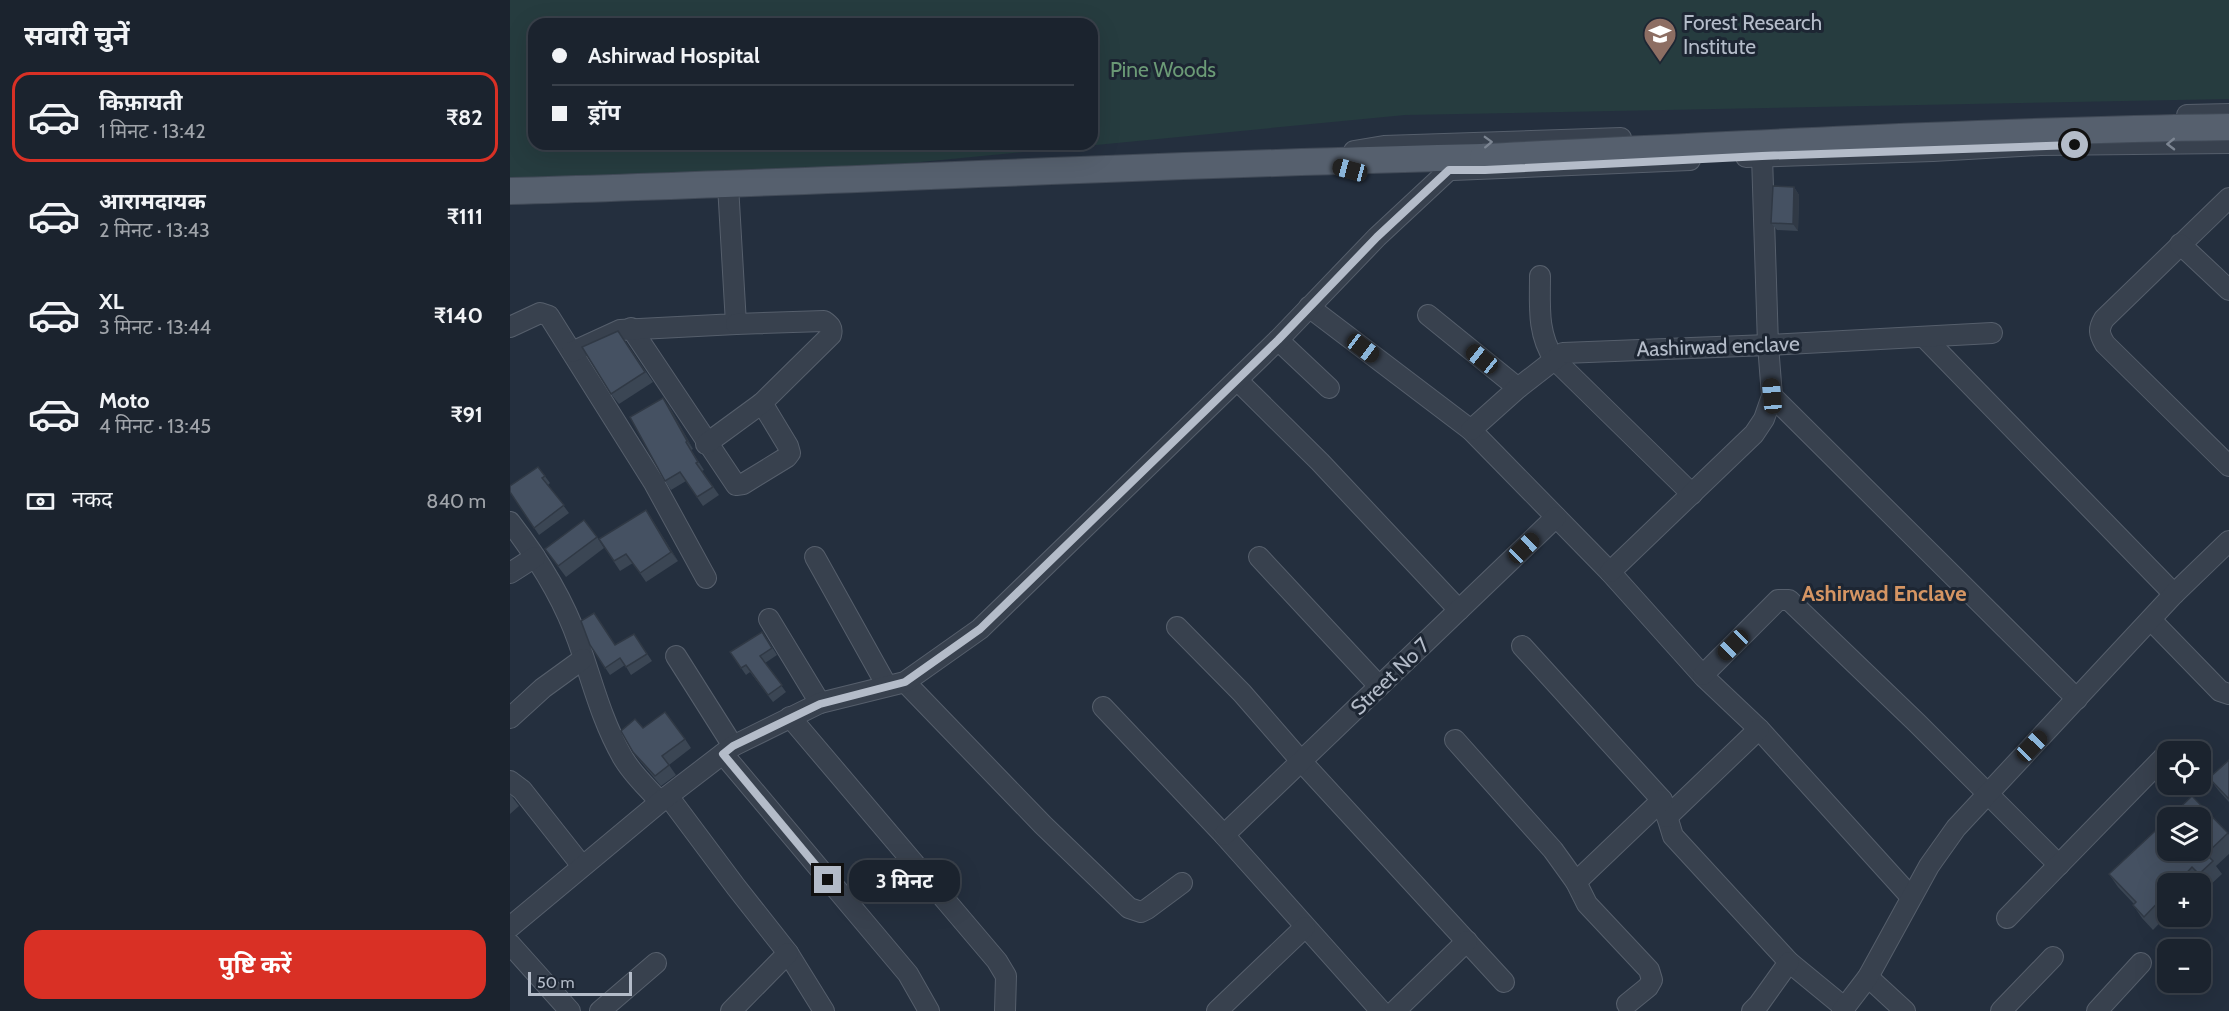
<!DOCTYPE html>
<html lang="hi">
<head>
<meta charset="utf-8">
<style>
  :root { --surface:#1b232e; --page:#282f3a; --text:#f1f3f6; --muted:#a0a4aa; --line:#39404a; --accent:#d93025 }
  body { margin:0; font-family:Cabin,"Noto Sans Devanagari",sans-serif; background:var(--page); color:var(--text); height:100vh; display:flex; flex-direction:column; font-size:22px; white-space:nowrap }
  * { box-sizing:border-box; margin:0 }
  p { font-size:20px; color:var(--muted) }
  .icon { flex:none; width:33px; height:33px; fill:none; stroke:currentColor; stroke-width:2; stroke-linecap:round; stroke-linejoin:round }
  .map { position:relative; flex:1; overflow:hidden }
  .panel { display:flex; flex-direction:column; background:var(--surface); width:510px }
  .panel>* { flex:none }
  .banner { position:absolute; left:18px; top:18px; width:570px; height:132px; border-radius:18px; box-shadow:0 6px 24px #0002,0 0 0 2px var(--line); display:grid; align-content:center; height:132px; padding:0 24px; background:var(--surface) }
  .tools { position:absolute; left:1647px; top:741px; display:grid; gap:12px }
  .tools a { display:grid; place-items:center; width:54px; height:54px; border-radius:12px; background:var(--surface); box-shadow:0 6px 24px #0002,0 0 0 2px var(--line); font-size:30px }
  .scale { position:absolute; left:18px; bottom:15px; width:104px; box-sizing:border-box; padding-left:6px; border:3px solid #b4bcc9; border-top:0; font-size:16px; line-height:21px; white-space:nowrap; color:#b4bcc9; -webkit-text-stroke:4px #1d2633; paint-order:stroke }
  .end { position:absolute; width:27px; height:27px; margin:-14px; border:8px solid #b4bcc9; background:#111; box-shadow:0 0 0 3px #111 }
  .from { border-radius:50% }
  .bubble { position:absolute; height:42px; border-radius:18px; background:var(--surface); box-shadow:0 6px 24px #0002,0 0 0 2px var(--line); font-size:20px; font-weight:700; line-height:42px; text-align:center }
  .car { position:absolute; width:18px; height:36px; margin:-18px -9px; border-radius:8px; box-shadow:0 0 4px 2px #0007; background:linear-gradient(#222 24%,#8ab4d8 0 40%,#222 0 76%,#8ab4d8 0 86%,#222 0) }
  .banner b { display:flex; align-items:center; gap:21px; height:57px; font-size:22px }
  .banner b+b { border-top:2px solid var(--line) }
  .banner i { width:15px; height:15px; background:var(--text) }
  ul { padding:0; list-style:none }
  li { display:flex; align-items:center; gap:18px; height:90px; margin:0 12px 9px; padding:0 12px; border:3px solid transparent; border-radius:18px }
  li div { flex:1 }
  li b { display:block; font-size:22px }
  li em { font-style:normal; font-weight:700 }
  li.selected { border-color:var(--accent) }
  li>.icon { width:54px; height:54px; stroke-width:1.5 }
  h2 { padding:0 24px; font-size:27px; line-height:72px }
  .pay { display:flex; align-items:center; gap:15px; height:66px; padding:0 24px; font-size:22px }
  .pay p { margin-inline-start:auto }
  .button { display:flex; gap:12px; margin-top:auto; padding:12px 24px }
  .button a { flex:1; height:69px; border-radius:18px; background:var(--accent); color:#fff; font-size:24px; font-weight:700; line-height:69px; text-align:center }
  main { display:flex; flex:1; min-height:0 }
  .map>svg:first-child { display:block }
</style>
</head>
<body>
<main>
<section class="panel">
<h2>सवारी चुनें</h2>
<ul>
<li class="selected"><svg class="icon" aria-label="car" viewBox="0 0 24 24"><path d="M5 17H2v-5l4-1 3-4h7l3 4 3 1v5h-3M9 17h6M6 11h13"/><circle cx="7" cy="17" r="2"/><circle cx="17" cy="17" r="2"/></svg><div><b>किफ़ायती</b><p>1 मिनट · 13:42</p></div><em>₹82</em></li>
<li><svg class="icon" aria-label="car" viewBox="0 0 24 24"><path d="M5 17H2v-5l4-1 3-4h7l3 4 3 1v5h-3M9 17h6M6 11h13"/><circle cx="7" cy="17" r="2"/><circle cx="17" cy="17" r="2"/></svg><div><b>आरामदायक</b><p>2 मिनट · 13:43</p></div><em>₹111</em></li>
<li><svg class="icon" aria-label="car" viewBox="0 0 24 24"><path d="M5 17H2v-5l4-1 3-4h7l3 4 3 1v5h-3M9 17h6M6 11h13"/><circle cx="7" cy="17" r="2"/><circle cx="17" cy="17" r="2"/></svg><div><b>XL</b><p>3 मिनट · 13:44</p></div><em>₹140</em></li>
<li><svg class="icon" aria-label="car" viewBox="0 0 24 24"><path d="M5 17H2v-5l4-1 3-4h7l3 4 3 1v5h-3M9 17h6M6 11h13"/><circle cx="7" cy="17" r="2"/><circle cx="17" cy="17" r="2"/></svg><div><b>Moto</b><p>4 मिनट · 13:45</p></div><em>₹91</em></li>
</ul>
<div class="pay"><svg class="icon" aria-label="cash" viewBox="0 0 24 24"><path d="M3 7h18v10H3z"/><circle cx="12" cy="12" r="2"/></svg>नकद<p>840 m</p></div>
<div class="button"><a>पुष्टि करें</a></div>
</section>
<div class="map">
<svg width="1719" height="1011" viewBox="0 0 1719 1011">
  <rect width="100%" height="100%" fill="#242f3e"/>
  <path fill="#263c3f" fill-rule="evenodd" d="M0,0H1719V99L895,115L0,202ZM24,24H582V144H24Z"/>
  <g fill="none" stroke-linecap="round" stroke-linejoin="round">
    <g stroke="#565f6c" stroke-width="22">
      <g id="minor">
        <polyline points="1677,115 1719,114"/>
        <polyline points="844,151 874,146 1111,138"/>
        <polyline points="1236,157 1423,151 1530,145 1719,143"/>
        <polyline points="943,170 1180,160"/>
        <path d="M1719,198L1594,319C1588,329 1589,334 1595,344L1719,466"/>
        <polyline points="1670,244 1719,290"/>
        <path d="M1030,276C1030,306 1027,333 1044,359L1182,494"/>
        <polyline points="799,307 961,430 1100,572 1194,677 1249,729 1401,897"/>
        <polyline points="918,315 1008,388"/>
        <polyline points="0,327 30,313 39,316 144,483 196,578"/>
        <polyline points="121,328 226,485 233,484 277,457 280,453 278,446 252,403"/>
        <polyline points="1414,337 1664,594"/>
        <polyline points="768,340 819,388"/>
        <polyline points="62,352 110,330 226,324 218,185"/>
        <polyline points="727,380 810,462 949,610"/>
        <polyline points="1262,396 1567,699"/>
        <polyline points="961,430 1008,388 1053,353 1258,345 1482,333"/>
        <path d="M196,444L252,403L321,335C323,328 320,325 314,321L226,324"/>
        <path d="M0,522C27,557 53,598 68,641C82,680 91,719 112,756C121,773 137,787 150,802"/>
        <polyline points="305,557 377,686"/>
        <polyline points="749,557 869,686"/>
        <polyline points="1100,572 1244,434 1254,419 1262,396 1258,345 1252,156"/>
        <polyline points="0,573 25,557"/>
        <polyline points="259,619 310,703"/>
        <polyline points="1641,620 1710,691 1719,694"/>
        <polyline points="667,627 732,693 791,761 994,982"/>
        <polyline points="1012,646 1152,800 1163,836 1279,962 1335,1008"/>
        <polyline points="166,656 223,746"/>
        <polyline points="1193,675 1268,600 1279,600 1407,723 1549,865"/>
        <polyline points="395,682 533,825 619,908 631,912 637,909 672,883"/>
        <polyline points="593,707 714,835 871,1011"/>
        <polyline points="280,717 487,961 496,976 495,1011"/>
        <polyline points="0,718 33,688 73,659"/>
        <polyline points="945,740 1043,850 1066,882 1077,904 1139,970 1142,980 1138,987 1117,1004"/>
        <polyline points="213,754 398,974 419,1011"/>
        <polyline points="0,781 12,790 72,866"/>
        <polyline points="158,796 226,887 278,953 314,1011"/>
        <polyline points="1157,817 1249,729"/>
        <polyline points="714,835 1046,517"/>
        <polyline points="1066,882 1152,800"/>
        <polyline points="1497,918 1653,758"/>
        <polyline points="0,927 150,802 223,746 310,703 395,682 470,629 768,340 867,237 939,170"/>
        <polyline points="0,944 60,1011"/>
        <polyline points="1358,977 1395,1011"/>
        <polyline points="90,1011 146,963"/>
        <polyline points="221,1011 278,953"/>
        <polyline points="707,1011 795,927"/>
        <polyline points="885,1011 957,941"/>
        <polyline points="1242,1011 1249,1004 1279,962"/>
        <polyline points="1332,1011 1358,977 1419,866 1446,828 1664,594 1719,541"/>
        <polyline points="1491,1011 1543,957"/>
        <polyline points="1587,1011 1631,963"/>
      </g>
    </g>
    <g stroke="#414a57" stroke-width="28">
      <path id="major" d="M0,191C325,182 649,164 973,157"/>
    </g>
    <use href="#minor" stroke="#38414e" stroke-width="20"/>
    <use href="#major" stroke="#56606e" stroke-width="26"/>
    <g stroke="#414a57" stroke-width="28" stroke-linecap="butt">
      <path id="major-bridge" d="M973,157C1222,145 1470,131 1719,127"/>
    </g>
    <use href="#major-bridge" stroke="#56606e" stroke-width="26"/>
  </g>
  <g fill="#3b4654">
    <polygon points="1284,187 1289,195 1288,231 1267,230 1261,223"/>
    <polygon points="108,331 143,382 109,404 101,394"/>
    <polygon points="159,406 183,449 181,450 194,470 192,471 209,495 193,506 176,481 161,490 155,481"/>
    <polygon points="28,467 40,483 38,485 59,513 29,535 0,492"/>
    <polygon points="136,510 168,561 136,582 123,563 110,571 89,539"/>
    <polygon points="87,537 94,548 56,577 35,549"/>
    <polygon points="124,634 142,661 121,675 115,665 100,675 80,645 106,645"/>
    <polygon points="257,639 267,655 255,663 276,692 263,702 240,672 236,675 220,652"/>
    <polygon points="133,728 175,739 181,748 159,765 166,775 151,786 130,761 123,752"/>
    <polygon points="1719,760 1719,802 1709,791 1699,778"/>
    <polygon points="0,794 9,806 0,814"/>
    <polygon points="1718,833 1719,835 1719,854 1706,866 1712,874 1698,887 1691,880 1688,884 1658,884 1658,914 1643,930 1632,918 1623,905 1624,904 1608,887 1599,874"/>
  </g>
  <g fill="#303945">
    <polygon points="1284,187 1289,195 1288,231 1283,224"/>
    <polygon points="153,398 159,406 183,449 177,441"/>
    <polygon points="136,510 142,519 168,561 161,552"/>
  </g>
  <g fill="#455162" stroke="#303945" stroke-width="1.5">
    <polygon points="1263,186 1284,187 1283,224 1261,223"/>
    <polygon points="108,331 135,372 101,394 72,347"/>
    <polygon points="153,398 177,441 176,442 188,462 186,463 203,487 187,497 170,472 155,481 120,417"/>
    <polygon points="28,467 35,476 32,478 54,505 24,528 0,492 0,486"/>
    <polygon points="136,510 161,552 130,573 116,554 104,561 89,539"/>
    <polygon points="74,520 87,537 48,566 35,549"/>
    <polygon points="84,613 105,645 124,634 137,654 116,667 110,658 95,668 80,645 71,621"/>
    <polygon points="252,632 262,648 250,656 272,685 258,695 236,665 231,668 220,652"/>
    <polygon points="155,712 175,739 152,756 159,765 145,776 123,752 111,731 125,719 133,728"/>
    <polygon points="1719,760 1719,799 1699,778"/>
    <polygon points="1682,796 1718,833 1696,854 1703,861 1689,874 1682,867 1666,884 1658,884 1658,892 1634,917 1623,905 1626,902 1599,874 1658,819 1658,850 1690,850 1690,818 1659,818"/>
  </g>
  <defs><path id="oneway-chevron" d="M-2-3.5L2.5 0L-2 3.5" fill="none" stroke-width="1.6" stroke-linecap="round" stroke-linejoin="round" transform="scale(1.5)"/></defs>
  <g stroke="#7c8592">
    <use href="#oneway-chevron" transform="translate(978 142) rotate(-2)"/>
    <use href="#oneway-chevron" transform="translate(1661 144) rotate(179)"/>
  </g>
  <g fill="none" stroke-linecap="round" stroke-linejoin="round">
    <polyline stroke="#b4bcc9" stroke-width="8" points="318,880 213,754 223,746 310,704 395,682 470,629 768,340 867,237 939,170 975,170 1252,156 1565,145"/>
  </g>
  <defs>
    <g id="university-pin" transform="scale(1.725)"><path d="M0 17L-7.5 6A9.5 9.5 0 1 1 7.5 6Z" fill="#8d6e63" stroke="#1d2633"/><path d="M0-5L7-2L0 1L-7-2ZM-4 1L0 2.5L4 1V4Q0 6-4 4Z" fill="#fff"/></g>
  </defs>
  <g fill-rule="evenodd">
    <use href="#university-pin" x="1150" y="34"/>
  </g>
  <g text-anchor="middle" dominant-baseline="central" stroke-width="6" stroke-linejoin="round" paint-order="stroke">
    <g font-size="21" fill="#b4bcc9" stroke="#1d2633" text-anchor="start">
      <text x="1173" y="22">Forest Research<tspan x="1173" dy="24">Institute</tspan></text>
    </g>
    <g font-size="21" fill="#6b9a76" stroke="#1d2633">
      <text x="653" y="69">Pine Woods</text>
    </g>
    <g font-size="21" fill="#b4bcc9" stroke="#1d2633">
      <text transform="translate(1208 346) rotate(-2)">Aashirwad enclave</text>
      <text transform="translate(880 676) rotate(-44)">Street No 7</text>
    </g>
    <g font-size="22" font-weight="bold" fill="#d59563" stroke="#1d2633">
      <text x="1374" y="593">Ashirwad Enclave</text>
    </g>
  </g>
</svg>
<div class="tools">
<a><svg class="icon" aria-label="locate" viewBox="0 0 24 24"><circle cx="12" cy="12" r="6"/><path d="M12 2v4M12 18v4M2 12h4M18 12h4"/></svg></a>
<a><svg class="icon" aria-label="layers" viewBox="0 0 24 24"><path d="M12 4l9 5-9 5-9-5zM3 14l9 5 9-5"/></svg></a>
<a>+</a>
<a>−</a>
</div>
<div class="scale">50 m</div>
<i class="end from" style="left:1565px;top:145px"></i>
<i class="end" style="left:318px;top:880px"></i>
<div class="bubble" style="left:339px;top:860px;width:111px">3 मिनट</div>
<i class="car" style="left:840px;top:170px;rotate:285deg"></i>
<i class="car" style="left:853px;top:348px;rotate:127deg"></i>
<i class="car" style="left:972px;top:359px;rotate:309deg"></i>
<i class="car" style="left:1262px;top:396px;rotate:355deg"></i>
<i class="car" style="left:1014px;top:548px;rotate:46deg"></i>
<i class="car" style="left:1223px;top:645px;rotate:225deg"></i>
<i class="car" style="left:1522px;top:746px;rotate:44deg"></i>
<div class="banner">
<b><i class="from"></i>Ashirwad Hospital</b>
<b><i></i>ड्रॉप</b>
</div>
</div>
</main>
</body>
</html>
